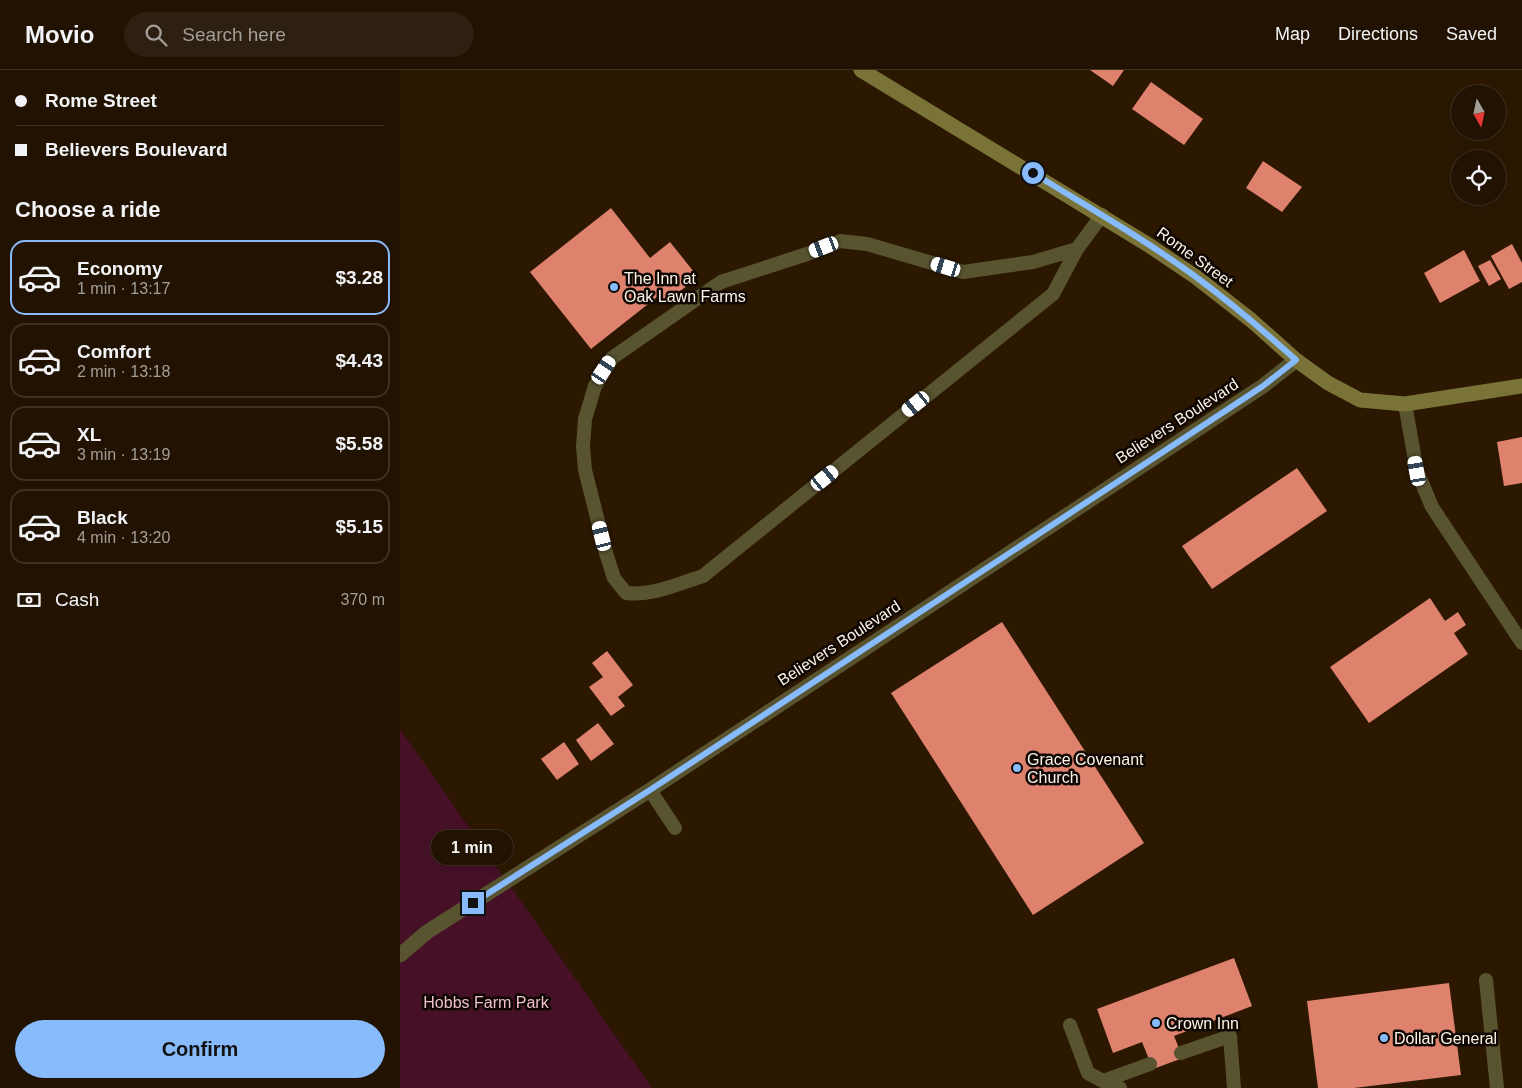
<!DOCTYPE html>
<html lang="en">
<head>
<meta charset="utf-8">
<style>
  :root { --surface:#211201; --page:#2d2010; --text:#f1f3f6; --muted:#a29e99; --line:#3e3223; --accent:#87bbfb }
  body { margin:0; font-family:Arial,sans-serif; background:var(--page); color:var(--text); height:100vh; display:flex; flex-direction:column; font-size:19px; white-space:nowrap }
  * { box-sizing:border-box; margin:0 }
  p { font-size:16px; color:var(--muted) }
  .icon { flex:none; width:28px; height:28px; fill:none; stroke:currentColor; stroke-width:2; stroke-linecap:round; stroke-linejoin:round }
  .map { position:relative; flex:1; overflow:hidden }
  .details { display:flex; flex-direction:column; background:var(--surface); width:400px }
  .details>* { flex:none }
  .top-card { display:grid; align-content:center; height:110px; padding:0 15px; background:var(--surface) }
  .needle { width:32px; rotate:171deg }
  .tools { position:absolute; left:1051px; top:15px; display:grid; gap:10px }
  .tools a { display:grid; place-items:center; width:55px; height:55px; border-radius:50%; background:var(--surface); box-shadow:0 5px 20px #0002,0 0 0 1px var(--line); font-size:25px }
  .end { position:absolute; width:22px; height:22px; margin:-11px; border:6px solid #87bbfb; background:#111; box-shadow:0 0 0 2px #111 }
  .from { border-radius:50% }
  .bubble { position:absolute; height:35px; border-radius:18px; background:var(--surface); box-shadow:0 5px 20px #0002,0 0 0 1px var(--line); font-size:16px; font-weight:600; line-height:35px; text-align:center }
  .car { position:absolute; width:15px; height:30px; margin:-15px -8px; border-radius:6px; box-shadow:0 0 4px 1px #0007; background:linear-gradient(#fff 24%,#345 0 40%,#fff 0 76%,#345 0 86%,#fff 0) }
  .top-card b { display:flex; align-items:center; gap:18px; height:48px; font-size:19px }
  .top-card b+b { border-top:1px solid var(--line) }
  .top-card i { width:12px; height:12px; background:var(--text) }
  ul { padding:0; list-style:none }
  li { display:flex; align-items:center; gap:15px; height:75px; margin:0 10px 8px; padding:0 5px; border:2px solid var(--line); border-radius:15px }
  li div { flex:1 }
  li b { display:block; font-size:19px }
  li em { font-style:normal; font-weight:600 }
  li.current { border-color:var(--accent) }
  li>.icon { width:45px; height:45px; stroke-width:1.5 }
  h2 { padding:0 15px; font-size:22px; line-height:60px }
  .pay { display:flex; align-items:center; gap:12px; height:55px; padding:0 15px; font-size:19px }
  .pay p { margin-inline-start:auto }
  .button { display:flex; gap:10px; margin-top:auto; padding:10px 15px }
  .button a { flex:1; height:58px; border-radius:30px; background:var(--accent); color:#111; font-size:20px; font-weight:600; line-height:58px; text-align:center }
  header { display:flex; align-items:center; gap:30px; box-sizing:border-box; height:70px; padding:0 25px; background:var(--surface); border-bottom:1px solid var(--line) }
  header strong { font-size:24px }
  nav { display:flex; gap:28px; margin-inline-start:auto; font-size:18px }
  .search { width:350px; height:45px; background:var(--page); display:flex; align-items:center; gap:12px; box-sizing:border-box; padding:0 18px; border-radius:28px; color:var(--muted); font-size:19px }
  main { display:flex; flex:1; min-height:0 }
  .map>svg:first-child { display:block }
</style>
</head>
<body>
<header>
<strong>Movio</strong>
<div class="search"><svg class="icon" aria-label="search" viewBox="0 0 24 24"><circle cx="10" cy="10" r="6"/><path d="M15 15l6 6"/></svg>Search here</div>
<nav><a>Map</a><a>Directions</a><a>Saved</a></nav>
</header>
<main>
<section class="details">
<div class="top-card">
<b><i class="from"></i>Rome Street</b>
<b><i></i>Believers Boulevard</b>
</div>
<h2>Choose a ride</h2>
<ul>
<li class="current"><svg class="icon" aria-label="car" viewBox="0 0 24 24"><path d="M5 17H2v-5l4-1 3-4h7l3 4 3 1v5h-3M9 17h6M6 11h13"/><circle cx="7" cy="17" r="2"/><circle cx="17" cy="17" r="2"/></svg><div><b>Economy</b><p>1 min · 13:17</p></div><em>$3.28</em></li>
<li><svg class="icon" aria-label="car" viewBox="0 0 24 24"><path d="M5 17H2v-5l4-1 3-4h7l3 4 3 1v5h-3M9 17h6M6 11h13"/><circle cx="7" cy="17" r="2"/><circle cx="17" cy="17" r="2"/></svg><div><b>Comfort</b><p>2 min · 13:18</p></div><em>$4.43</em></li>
<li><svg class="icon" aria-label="car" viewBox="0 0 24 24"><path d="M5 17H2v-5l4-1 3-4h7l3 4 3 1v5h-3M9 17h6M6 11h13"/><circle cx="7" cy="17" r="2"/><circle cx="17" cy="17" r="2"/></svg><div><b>XL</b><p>3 min · 13:19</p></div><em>$5.58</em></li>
<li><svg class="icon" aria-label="car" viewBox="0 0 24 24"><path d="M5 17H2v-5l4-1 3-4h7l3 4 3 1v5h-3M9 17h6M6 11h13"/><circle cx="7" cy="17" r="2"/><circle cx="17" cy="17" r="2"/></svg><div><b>Black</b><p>4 min · 13:20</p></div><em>$5.15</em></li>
</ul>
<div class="pay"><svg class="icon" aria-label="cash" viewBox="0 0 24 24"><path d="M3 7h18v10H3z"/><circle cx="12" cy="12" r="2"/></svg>Cash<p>370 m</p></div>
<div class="button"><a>Confirm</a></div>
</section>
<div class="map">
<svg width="1122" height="1018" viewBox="0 0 1122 1018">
  <rect width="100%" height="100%" fill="#2c1801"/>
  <polygon fill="#461127" points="0,659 252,1018 0,1018"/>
  <g fill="#df826d">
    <polygon points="690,0 724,0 713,16"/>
    <polygon points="751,12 803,49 784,75 732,39"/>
    <polygon points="863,91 902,117 882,142 846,118"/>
    <polygon points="211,138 250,188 270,172 298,207 264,234 257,227 191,279 130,202"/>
    <polygon points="1112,174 1122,193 1122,212 1109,219 1091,186"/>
    <polygon points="1064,180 1080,211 1040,233 1024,203"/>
    <polygon points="1090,190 1101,209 1089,216 1078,196"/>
    <polygon points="1122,367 1122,413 1104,416 1097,372"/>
    <polygon points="897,398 927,441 812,519 782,476"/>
    <polygon points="1030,528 1045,551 1058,542 1066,555 1054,563 1068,584 969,653 930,597"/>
    <polygon points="602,552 744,773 633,845 491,623"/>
    <polygon points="207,581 233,615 218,627 225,636 211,646 189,617 203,607 192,593"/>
    <polygon points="198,653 214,674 191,691 176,670"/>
    <polygon points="164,672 179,694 157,710 141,689"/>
    <polygon points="834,888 852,936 774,966 783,988 753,999 742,972 713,983 697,939"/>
    <polygon points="1049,913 1061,1005 954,1018 918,1018 907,931"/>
  </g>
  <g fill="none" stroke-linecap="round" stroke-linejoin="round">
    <g stroke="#585430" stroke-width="14">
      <path d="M677,179L633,192L563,202L467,174L440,171L407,184L321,212L212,288L195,316L185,349L183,376L185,400L206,483L214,508L226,523C253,526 278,514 303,506L653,224L677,179L702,145"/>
      <polyline points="1005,334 1017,401 1032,437 1122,573"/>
      <polyline points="250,720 275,758"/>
      <polyline points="1086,910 1097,1018"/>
      <polyline points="670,955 688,1003 703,1011"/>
      <polyline points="781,983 830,966 834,1018"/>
      <polyline points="720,1018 703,1011 750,994"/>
    </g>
    <polyline stroke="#585430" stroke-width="15" points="0,885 27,862 250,720 863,316 896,290"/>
    <polyline stroke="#797337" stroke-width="15" points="461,0 747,174 796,207 851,250 896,290 928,313 960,330 1005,334 1122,316"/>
  </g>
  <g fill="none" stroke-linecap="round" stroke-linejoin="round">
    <path stroke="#87bbfb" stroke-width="6" d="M73,833L250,720L863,316L896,290C864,261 831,233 796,207C744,169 688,137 633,103"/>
  </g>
  <g fill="#87bbfb" stroke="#0d0601" stroke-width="2">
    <circle cx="214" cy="217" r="5"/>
    <circle cx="617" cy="698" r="5"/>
    <circle cx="756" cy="953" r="5"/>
    <circle cx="984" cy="968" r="5"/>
  </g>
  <g text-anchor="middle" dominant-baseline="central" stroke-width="5" stroke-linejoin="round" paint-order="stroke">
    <g font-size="16" fill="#fef3e7" stroke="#0d0601">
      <text transform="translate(795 187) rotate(36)">Rome Street</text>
      <text transform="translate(777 351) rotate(-33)">Believers Boulevard</text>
      <text transform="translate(439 573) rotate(-33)">Believers Boulevard</text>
    </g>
    <g font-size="16" fill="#fef3e7" stroke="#0d0601" text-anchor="start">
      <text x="224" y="208">The Inn at<tspan x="224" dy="18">Oak Lawn Farms</tspan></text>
      <text x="627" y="689">Grace Covenant<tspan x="627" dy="18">Church</tspan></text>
      <text x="766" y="953">Crown Inn</text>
      <text x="994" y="968">Dollar General</text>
    </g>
    <g font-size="16" fill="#f1bfce" stroke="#0d0601">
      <text x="86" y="932">Hobbs Farm Park</text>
    </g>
  </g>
</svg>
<div class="tools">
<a><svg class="needle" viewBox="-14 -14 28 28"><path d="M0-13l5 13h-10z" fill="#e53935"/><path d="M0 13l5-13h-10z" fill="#a29e99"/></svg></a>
<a><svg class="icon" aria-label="locate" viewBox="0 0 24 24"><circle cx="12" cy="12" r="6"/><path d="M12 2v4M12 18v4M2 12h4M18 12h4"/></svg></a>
</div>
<i class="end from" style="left:633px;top:103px"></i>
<i class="end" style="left:73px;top:833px"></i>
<div class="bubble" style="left:31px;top:760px;width:82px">1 min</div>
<i class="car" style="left:424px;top:177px;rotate:249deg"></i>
<i class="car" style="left:546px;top:197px;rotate:287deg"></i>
<i class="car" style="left:204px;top:300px;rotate:33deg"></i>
<i class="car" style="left:516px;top:334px;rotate:231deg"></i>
<i class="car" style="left:1017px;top:401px;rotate:350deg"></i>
<i class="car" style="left:425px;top:408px;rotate:51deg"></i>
<i class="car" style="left:202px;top:466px;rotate:346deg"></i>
</div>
</main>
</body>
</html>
